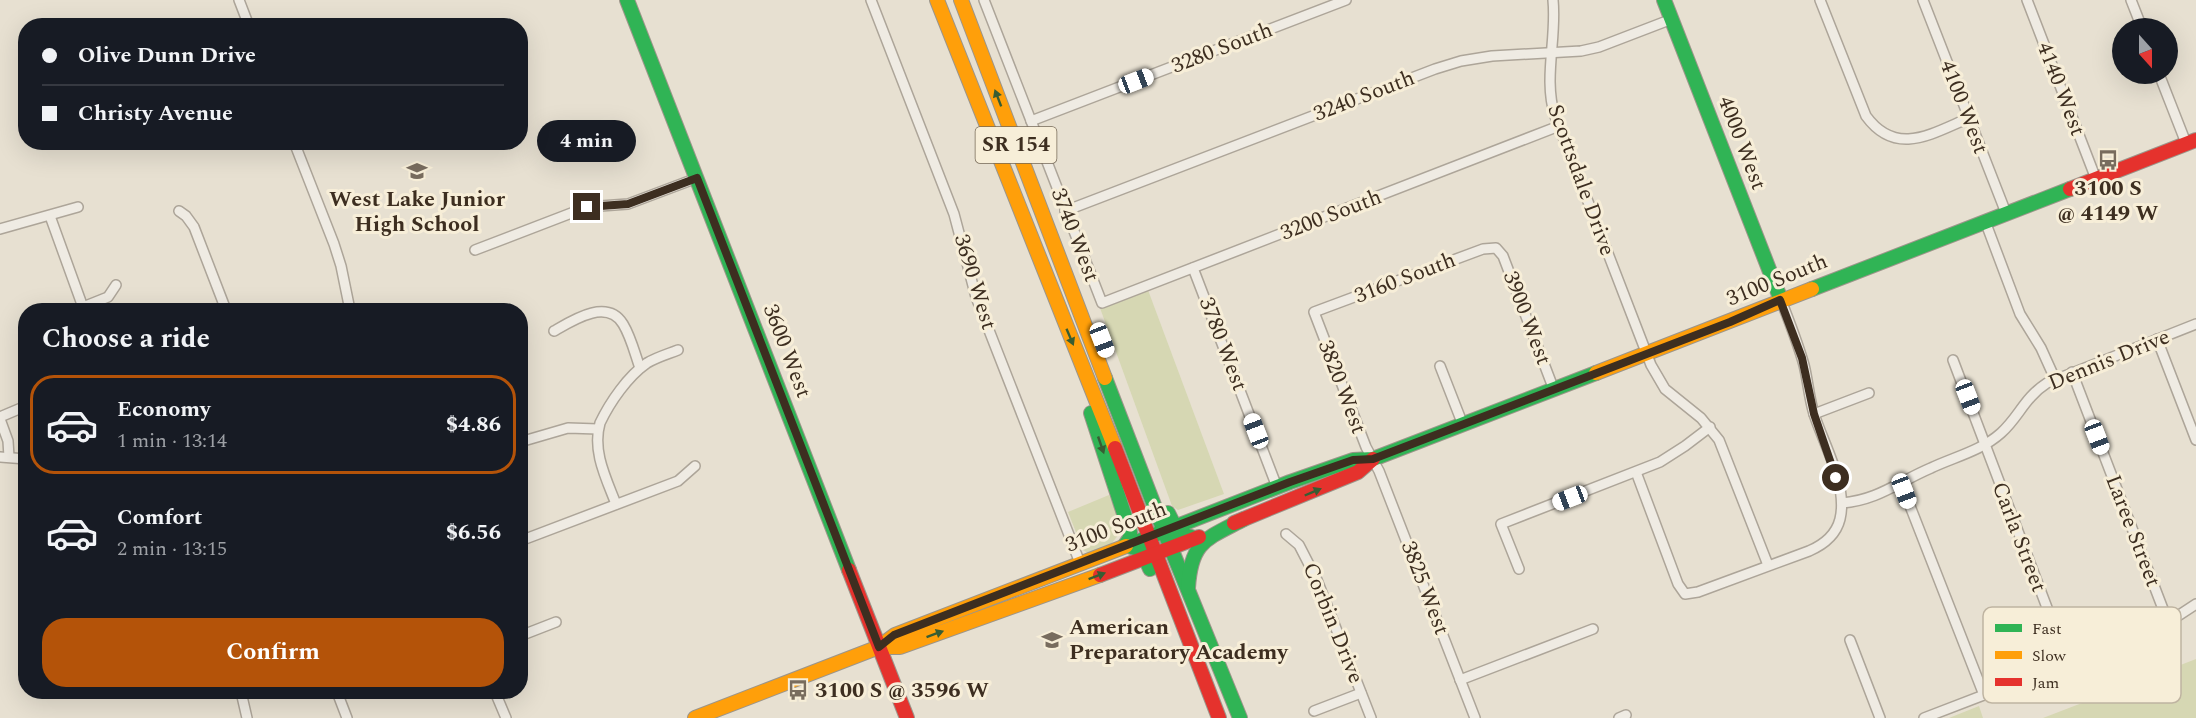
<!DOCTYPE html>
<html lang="en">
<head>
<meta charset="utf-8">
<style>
  :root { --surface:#171b24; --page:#20242c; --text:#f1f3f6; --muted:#9ea1a6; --line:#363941; --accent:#b45309 }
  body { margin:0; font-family:Spectral,serif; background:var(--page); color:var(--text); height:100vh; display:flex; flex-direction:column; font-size:22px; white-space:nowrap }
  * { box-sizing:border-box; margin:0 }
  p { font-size:20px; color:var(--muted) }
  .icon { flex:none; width:33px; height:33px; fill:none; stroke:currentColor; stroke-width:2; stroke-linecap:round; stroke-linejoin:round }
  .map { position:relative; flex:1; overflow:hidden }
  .sheet { position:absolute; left:18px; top:303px; width:510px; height:396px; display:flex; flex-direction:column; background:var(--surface); border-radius:24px; box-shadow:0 6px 24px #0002 }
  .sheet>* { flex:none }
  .top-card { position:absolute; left:18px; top:18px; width:510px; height:132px; border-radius:24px; box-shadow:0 6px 24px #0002; display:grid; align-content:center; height:132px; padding:0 24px; background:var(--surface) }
  .needle { width:39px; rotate:159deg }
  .fabs { position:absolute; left:2112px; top:18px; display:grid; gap:12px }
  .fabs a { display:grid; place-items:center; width:66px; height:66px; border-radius:50%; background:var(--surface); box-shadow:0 6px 24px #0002; font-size:30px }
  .end { position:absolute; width:27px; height:27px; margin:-14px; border:8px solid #3d2e20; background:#fff; box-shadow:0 0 0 3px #fff }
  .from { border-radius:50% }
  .bubble { position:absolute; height:42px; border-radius:21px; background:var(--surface); box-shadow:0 6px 24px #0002; font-size:20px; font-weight:700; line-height:42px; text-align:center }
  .car { position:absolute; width:18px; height:36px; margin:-18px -9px; border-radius:8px; box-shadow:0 0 4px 2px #0007; background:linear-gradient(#fff 24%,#345 0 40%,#fff 0 76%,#345 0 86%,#fff 0) }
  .top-card b { display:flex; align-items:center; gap:21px; height:57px; font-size:22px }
  .top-card b+b { border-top:2px solid var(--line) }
  .top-card i { width:15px; height:15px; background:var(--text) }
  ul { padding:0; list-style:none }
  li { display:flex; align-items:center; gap:18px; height:99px; margin:0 12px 9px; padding:0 12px; border:3px solid transparent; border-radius:24px }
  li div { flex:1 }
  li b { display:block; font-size:22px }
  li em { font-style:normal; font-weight:700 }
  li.active { border-color:var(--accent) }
  li>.icon { width:54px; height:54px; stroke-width:1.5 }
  h2 { padding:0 24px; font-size:27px; line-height:72px }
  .primary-button { display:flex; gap:12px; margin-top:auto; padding:12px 24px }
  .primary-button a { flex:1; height:69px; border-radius:24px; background:var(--accent); color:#fff; font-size:24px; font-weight:700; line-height:69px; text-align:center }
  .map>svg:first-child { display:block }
</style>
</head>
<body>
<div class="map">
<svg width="2196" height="718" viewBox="0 0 2196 718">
  <rect width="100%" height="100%" fill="#e7e0d1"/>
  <g fill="#d6d7b3">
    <polygon points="1148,290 1224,494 1178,510 1172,506 1100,308"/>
    <polygon points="1109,495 1123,529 1112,543 1088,553 1083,550 1068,512"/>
    <polygon points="2196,659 2196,718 2043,718"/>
    <polygon points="1979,706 1983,718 1949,718"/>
  </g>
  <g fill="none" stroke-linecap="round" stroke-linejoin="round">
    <g stroke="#ada599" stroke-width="12">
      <g id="street">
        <polyline points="239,0 249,26"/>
        <polyline points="871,0 954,214 976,297 1080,563"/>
        <polyline points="984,0 1102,303 1559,126"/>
        <path d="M1553,0C1557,38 1543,79 1555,116L1651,365L1665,389L1701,418L1719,440L1768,565"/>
        <path d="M1820,0L1866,116C1896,157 1931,134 1969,118"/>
        <polyline points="1923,0 2006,213"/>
        <polyline points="2027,0 2096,179"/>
        <polyline points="2131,0 2142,28"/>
        <polyline points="2159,74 2186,143"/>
        <polyline points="1031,121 1346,0"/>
        <polyline points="294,142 334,244 341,266 350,310"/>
        <polyline points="179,211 186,216 194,227 226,310"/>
        <polyline points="1065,211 1435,69 1461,61 1492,56 1581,51 1599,47 1672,19"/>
        <polyline points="50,216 84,310"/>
        <polyline points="1985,221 2020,314 2041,348 2055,379"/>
        <polyline points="0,229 78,207"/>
        <polyline points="475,250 587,207 628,204 697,178"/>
        <polyline points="1193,268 1277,487"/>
        <polyline points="83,307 108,297 116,285"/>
        <path d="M554,331C573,320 607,298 623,324C631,337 635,354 640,368"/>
        <polyline points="2157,339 2196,440"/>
        <polyline points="1953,360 2068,663"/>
        <polyline points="1440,366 1463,425"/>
        <polyline points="2072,372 2163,609 2171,621"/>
        <polyline points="1814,414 1869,393"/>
        <polyline points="0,417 26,406"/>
        <polyline points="0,419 8,441 9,457"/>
        <polyline points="520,442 568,428 598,429"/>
        <polyline points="0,457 26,459"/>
        <path d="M1636,472L1678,584L1685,594L1698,592L1809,551C1823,545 1836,535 1840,519C1848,486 1824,445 1814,414C1809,398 1808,381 1804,365C1798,343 1789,321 1781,300"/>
        <polyline points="1901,483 1984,695"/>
        <path d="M1842,503C1878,500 1898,482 1931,468C1954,457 1981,451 2001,433C2019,417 2024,398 2047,383L2196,324"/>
        <path d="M616,504C606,478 592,451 600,423C610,402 628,376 647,363C657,357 668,354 678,350"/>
        <polyline points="1286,534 1299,545 1317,580 1371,718"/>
        <polyline points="520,541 678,481 695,466"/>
        <polyline points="1519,569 1501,524 1660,462 1685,446 1710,427"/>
        <polyline points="520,636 556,622"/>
        <polyline points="1850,640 1880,718"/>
        <polyline points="1460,680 1593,629"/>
        <polyline points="241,692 247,718"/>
        <polyline points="337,692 347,718"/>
        <polyline points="495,692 506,718"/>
        <polyline points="1314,711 1361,693"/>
        <polyline points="1475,718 1379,471 1366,447 1314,312 1483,249 1496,248 1503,256 1554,390"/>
        <polyline points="1619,718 1626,715"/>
        <polyline points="1924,718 2161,627 2196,604"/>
      </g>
    </g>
    <g stroke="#9c958a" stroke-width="16">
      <g id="fast">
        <polyline points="627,0 849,570"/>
        <polyline points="1664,0 1781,300"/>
        <polyline points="1812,289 2070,189"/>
        <polyline points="1105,378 1164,531 1240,718"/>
        <polyline points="1091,413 1130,532 1130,538 1125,545 1142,550 1150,569"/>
        <polyline points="1168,513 1178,533 1194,538"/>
        <polyline points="1126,546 1290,482 1353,460 1373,459 1596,373"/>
        <path d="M1188,588C1191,541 1206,539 1244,519"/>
      </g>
    </g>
    <g stroke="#9c958a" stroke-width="16">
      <g id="slow">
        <polyline points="937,0 1115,448"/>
        <polyline points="961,0 1105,378"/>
        <polyline points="1596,373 1812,289"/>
        <polyline points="879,647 900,647 1100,575"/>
        <polyline points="695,718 879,647 895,635 1126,546"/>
      </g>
    </g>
    <g stroke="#9c958a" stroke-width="16">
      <g id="jam">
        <polyline points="2070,189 2196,140"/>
        <polyline points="1115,448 1219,718"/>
        <polyline points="1234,523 1358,472 1373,459"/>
        <polyline points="849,570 907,718"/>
        <polyline points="1100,575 1199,537"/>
      </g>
    </g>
    <use href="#street" stroke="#efebe3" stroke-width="9"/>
    <use href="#fast" stroke="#30b455" stroke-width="14"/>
    <use href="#slow" stroke="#ff9f0a" stroke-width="14"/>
    <use href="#jam" stroke="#e5322d" stroke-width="14"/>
  </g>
  <defs><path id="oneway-solid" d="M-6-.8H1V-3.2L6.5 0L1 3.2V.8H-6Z" transform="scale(1.5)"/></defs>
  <g fill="#385d33">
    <use href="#oneway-solid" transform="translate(998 98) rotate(-111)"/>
    <use href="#oneway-solid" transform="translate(1070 337) rotate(67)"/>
    <use href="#oneway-solid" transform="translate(1101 445) rotate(71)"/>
    <use href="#oneway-solid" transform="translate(1313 492) rotate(-23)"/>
    <use href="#oneway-solid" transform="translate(1097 576) rotate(-21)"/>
    <use href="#oneway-solid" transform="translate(935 634) rotate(-20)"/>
  </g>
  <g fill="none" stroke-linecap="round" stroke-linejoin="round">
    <polyline stroke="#3d2e20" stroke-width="8" points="587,207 628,204 697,178 879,647 894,635 1290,482 1353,460 1373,459 1730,322 1780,300 1802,358 1814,414 1836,478"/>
  </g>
  <defs>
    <g id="bus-bare" transform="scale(1.62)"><path d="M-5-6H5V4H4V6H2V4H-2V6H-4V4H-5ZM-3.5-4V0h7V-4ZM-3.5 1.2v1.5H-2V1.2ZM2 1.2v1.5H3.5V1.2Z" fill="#786c5e" stroke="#f7eed8" stroke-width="2.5" paint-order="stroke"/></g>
    <g id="school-bare" transform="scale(1.62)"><path d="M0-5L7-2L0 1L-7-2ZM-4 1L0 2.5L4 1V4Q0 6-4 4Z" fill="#786c5e" stroke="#f7eed8" stroke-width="2.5" paint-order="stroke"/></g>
  </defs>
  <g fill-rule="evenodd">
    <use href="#bus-bare" x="2108" y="160"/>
    <use href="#school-bare" x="417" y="171"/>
    <use href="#school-bare" x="1052" y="640"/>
    <use href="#bus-bare" x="798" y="690"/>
  </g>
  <g text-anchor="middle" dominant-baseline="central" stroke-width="6" stroke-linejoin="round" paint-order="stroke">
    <rect fill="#f7eed8" stroke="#756857" stroke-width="1.5" x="975.5" y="127" width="81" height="36" rx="4.5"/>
    <g font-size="21" font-weight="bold" fill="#3d2e20">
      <text x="1016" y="145">SR 154</text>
    </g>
    <g font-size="22" fill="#3d2e20" stroke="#f7eed8">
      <text transform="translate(1222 48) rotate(-21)">3280 South</text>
      <text transform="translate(2061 89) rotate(69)">4140 West</text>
      <text transform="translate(1364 96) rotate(-21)">3240 South</text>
      <text transform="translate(1964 107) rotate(69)">4100 West</text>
      <text transform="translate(1742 143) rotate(69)">4000 West</text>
      <text transform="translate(1581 180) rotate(70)">Scottsdale Drive</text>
      <text transform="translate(1331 215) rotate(-21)">3200 South</text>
      <text transform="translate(1075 235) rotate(69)">3740 West</text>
      <text transform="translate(1405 278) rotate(-21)">3160 South</text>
      <text transform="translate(1777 280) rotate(-22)">3100 South</text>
      <text transform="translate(975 282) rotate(73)">3690 West</text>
      <text transform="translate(1527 318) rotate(69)">3900 West</text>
      <text transform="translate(1223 344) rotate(69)">3780 West</text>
      <text transform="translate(787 351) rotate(69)">3600 West</text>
      <text transform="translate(2109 360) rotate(-22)">Dennis Drive</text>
      <text transform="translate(1342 387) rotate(69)">3820 West</text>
      <text transform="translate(1116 527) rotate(-21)">3100 South</text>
      <text transform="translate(2133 531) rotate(69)">Laree Street</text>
      <text transform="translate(2019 537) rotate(69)">Carla Street</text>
      <text transform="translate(1425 588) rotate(69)">3825 West</text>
      <text transform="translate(1333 623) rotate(68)">Corbin Drive</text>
    </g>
    <g font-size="22" font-weight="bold" fill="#3d2e20" stroke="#f7eed8">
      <text x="2108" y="188">3100 S<tspan x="2108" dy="25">@ 4149 W</tspan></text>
      <text x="417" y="199">West Lake Junior<tspan x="417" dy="25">High School</tspan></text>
      <text x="1069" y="627" text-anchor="start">American<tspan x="1069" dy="25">Preparatory Academy</tspan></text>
      <text x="815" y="690" text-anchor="start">3100 S @ 3596 W</text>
    </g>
  </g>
  <rect x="1983" y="607" width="198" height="96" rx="9" fill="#f7eed8" stroke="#bfb4a1" stroke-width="1.5"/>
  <rect x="1995" y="624" width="27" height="8" fill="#30b455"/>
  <rect x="1995" y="651" width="27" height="8" fill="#ff9f0a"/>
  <rect x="1995" y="678" width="27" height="8" fill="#e5322d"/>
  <g font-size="16" fill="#3d2e20">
    <text x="2032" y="634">Fast</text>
    <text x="2032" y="661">Slow</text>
    <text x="2032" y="688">Jam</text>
  </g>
</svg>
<div class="fabs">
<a><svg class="needle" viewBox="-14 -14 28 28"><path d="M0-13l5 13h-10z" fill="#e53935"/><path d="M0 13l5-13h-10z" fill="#9ea1a6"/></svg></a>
</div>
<i class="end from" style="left:1836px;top:478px"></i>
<i class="end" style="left:587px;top:207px"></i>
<div class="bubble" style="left:537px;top:120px;width:99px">4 min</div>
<i class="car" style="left:1136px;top:81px;rotate:69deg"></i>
<i class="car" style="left:1102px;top:340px;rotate:159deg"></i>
<i class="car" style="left:1968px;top:397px;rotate:159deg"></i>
<i class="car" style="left:1256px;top:431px;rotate:339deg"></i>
<i class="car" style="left:2097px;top:437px;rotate:159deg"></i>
<i class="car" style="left:1904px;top:491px;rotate:159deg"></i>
<i class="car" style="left:1570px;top:498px;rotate:249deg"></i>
<div class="top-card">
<b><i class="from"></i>Olive Dunn Drive</b>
<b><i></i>Christy Avenue</b>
</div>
<section class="sheet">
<h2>Choose a ride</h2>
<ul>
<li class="active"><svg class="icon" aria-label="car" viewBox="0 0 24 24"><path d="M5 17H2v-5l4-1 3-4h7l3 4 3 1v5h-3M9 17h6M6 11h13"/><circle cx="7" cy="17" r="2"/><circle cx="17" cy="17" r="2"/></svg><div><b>Economy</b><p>1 min · 13:14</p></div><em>$4.86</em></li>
<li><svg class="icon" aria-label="car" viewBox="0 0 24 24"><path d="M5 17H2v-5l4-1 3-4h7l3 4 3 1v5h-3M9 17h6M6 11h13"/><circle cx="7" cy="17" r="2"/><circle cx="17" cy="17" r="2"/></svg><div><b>Comfort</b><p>2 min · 13:15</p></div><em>$6.56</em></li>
</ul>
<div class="primary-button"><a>Confirm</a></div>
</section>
</div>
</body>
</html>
